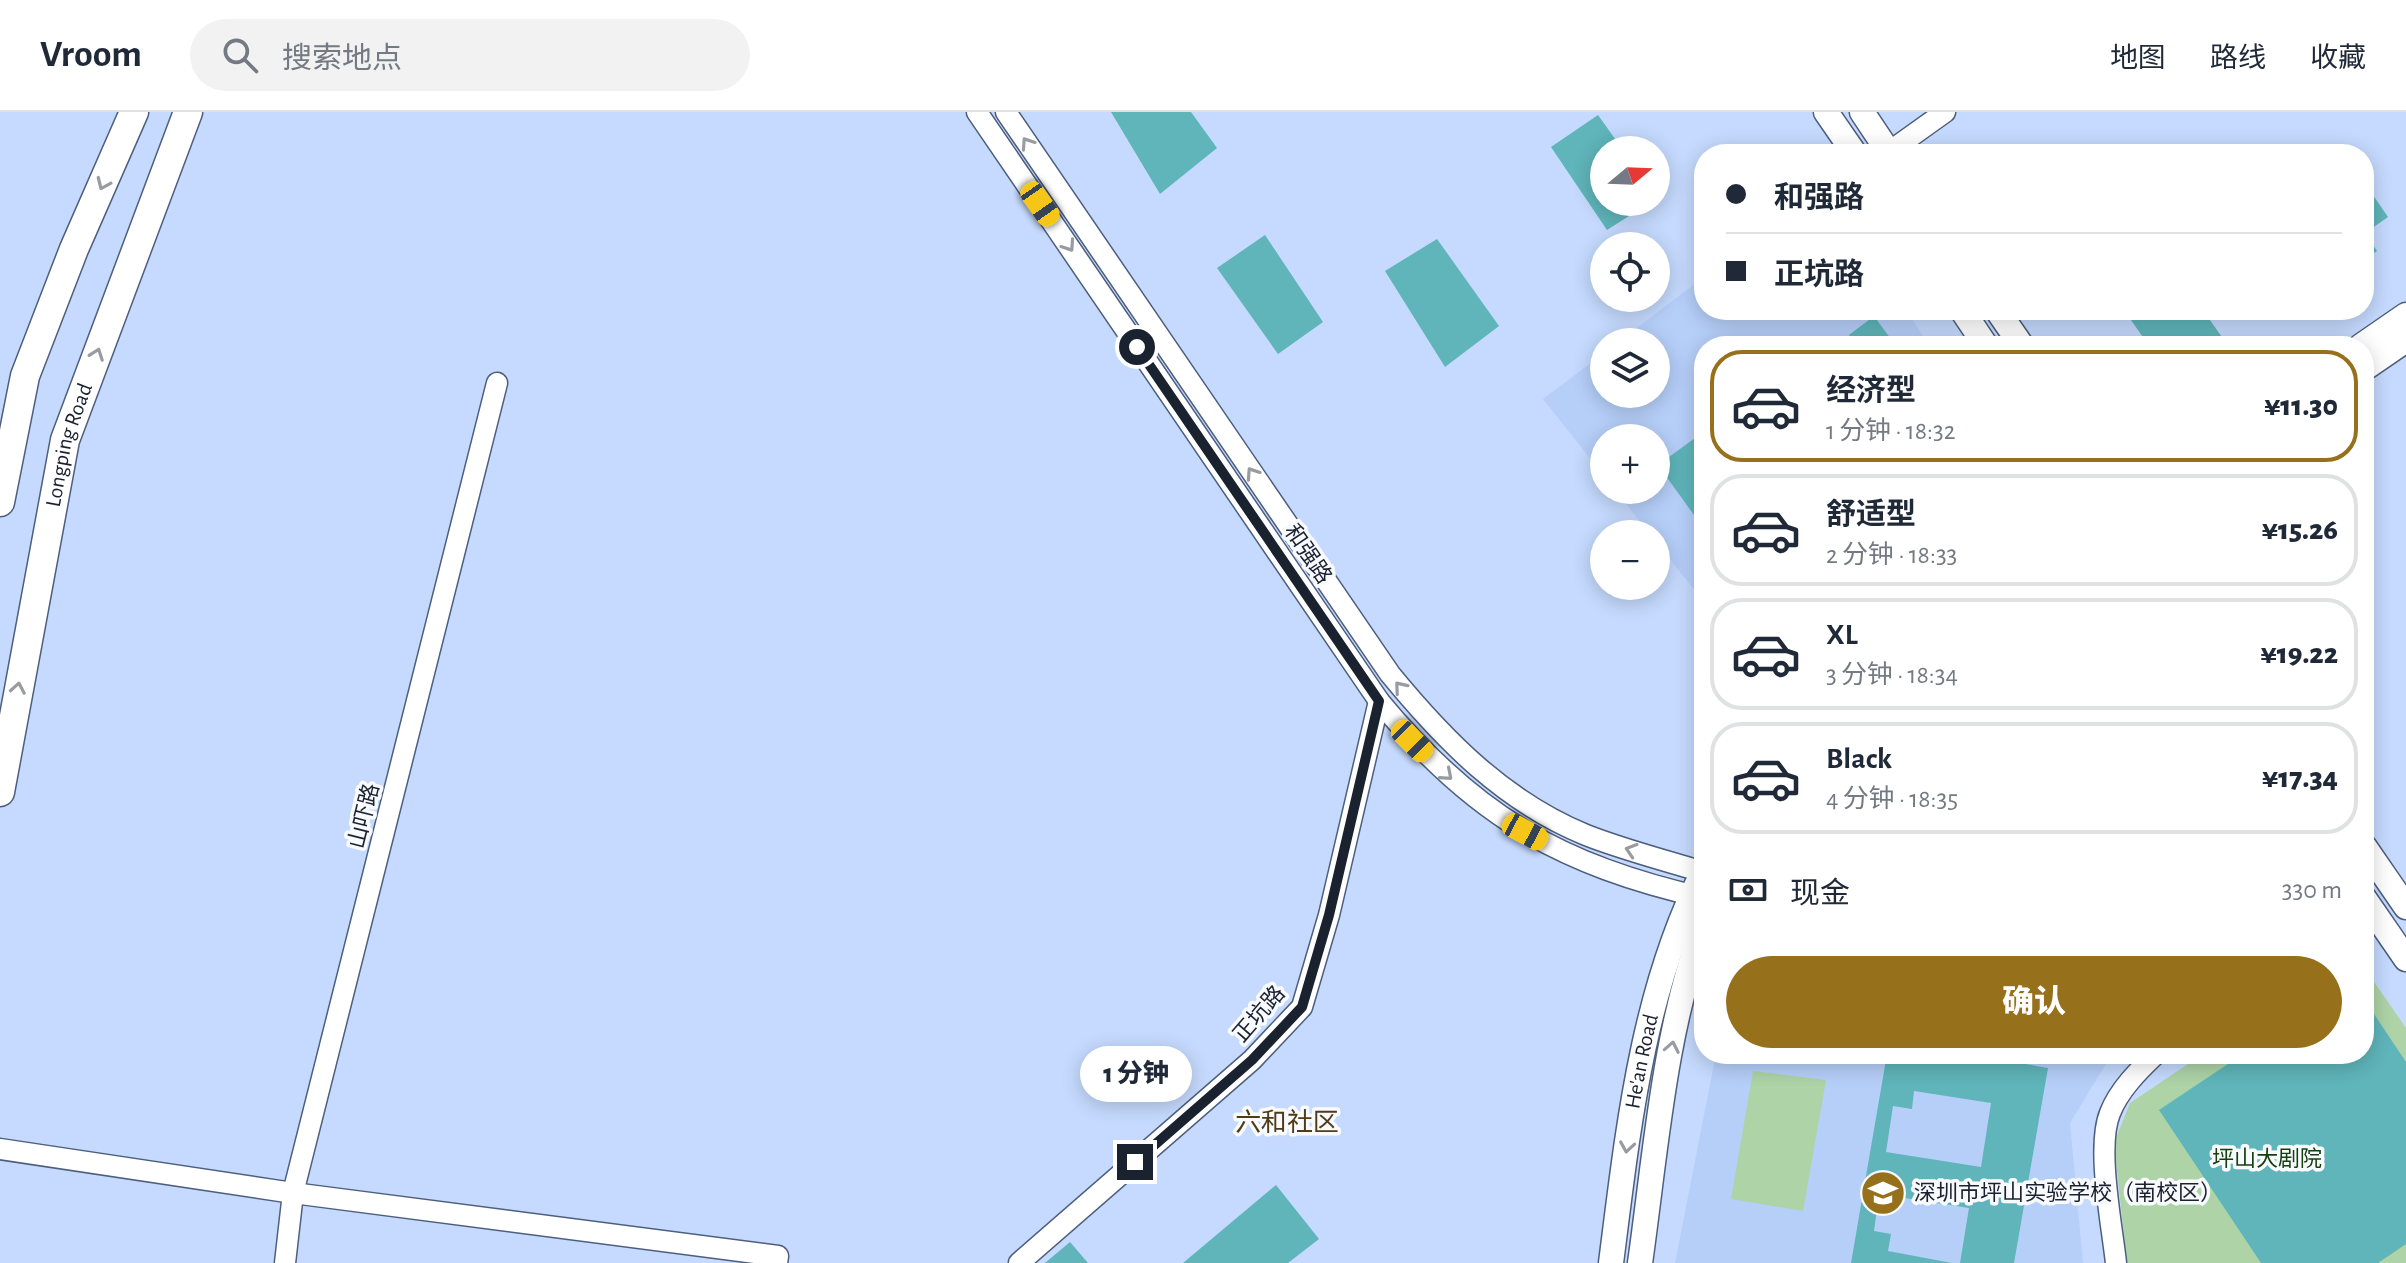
<!DOCTYPE html>
<html lang="zh">
<head>
<meta charset="utf-8">
<style>
  :root { --surface:#fff; --page:#f2f2f3; --text:#1f2937; --muted:#747a83; --line:#e0e1e3; --accent:#97701b }
  body { margin:0; font-family:"Alegreya Sans","Noto Sans SC",sans-serif; background:var(--page); color:var(--text); height:100vh; display:flex; flex-direction:column; font-size:30px; white-space:nowrap }
  * { box-sizing:border-box; margin:0 }
  p { font-size:26px; color:var(--muted) }
  .icon { flex:none; width:44px; height:44px; fill:none; stroke:currentColor; stroke-width:2; stroke-linecap:round; stroke-linejoin:round }
  .map { position:relative; flex:1; overflow:hidden }
  .drawer { position:absolute; left:1694px; top:224px; width:680px; height:728px; display:flex; flex-direction:column; background:var(--surface); border-radius:32px; box-shadow:0 4px 20px #0003 }
  .drawer>* { flex:none }
  .hud { position:absolute; left:1694px; top:32px; width:680px; height:176px; border-radius:32px; box-shadow:0 4px 20px #0003; display:grid; align-content:center; height:176px; padding:0 32px; background:var(--surface) }
  .needle { width:52px; rotate:71deg }
  .controls { position:absolute; left:1590px; top:24px; display:grid; gap:16px }
  .controls a { display:grid; place-items:center; width:80px; height:80px; border-radius:50%; background:var(--surface); box-shadow:0 4px 20px #0003; font-size:40px }
  .end { position:absolute; width:36px; height:36px; margin:-18px; border:10px solid #1a222f; background:#fff; box-shadow:0 0 0 4px #fff }
  .from { border-radius:50% }
  .bubble { position:absolute; height:56px; border-radius:28px; background:var(--surface); box-shadow:0 4px 20px #0003; font-size:26px; font-weight:800; line-height:56px; text-align:center }
  .car { position:absolute; width:24px; height:48px; margin:-24px -12px; border-radius:10px; box-shadow:0 0 6px 2px #0007; background:linear-gradient(#f5c518 24%,#345 0 40%,#f5c518 0 76%,#345 0 86%,#f5c518 0) }
  .hud b { display:flex; align-items:center; gap:28px; height:76px; font-size:30px }
  .hud b+b { border-top:2px solid var(--line) }
  .hud i { width:20px; height:20px; background:var(--text) }
  ul { padding:14px 0 0; list-style:none }
  li { display:flex; align-items:center; gap:24px; height:112px; margin:0 16px 12px; padding:0 16px; border:4px solid var(--line); border-radius:32px }
  li div { flex:1 }
  li b { display:block; font-size:30px }
  li em { font-style:normal; font-weight:800 }
  li.current { border-color:var(--accent) }
  li>.icon { width:72px; height:72px; stroke-width:1.5 }
  .pay { display:flex; align-items:center; gap:20px; height:88px; padding:0 32px; font-size:30px }
  .pay p { margin-inline-start:auto }
  .action { display:flex; gap:16px; margin-top:auto; padding:16px 32px }
  .action a { flex:1; height:92px; border-radius:48px; background:var(--accent); color:#fff; font-size:32px; font-weight:800; line-height:92px; text-align:center }
  header { display:flex; align-items:center; gap:48px; box-sizing:border-box; height:112px; padding:0 40px; background:var(--surface); border-bottom:2px solid var(--line) }
  header strong { font-size:38px }
  nav { display:flex; gap:44px; margin-inline-start:auto; font-size:28px }
  .search { width:560px; height:72px; background:var(--page); display:flex; align-items:center; gap:20px; box-sizing:border-box; padding:0 28px; border-radius:44px; color:var(--muted); font-size:30px }
  .map>svg:first-child { display:block }
</style>
</head>
<body>
<header>
<strong>Vroom</strong>
<div class="search"><svg class="icon" aria-label="search" viewBox="0 0 24 24"><circle cx="10" cy="10" r="6"/><path d="M15 15l6 6"/></svg>搜索地点</div>
<nav><a>地图</a><a>路线</a><a>收藏</a></nav>
</header>
<div class="map">
<svg width="2406" height="1151" viewBox="0 0 2406 1151">
  <rect width="100%" height="100%" fill="#c5dafe"/>
  <g fill="#b6cff9">
    <polygon points="1704,165 1704,198 1906,198 1930,234 1704,234 1704,490 1656,430 1656,422 1650,422 1615,378 1656,378 1656,326 1604,326 1604,364 1543,287 1604,241 1604,282 1656,282 1656,230 1618,230"/>
    <polygon points="1716,942 2112,942 2070,1011 2083,1151 1675,1151"/>
  </g>
  <g fill="#add3a7">
    <polygon points="2364,865 2372,867 2406,916 2406,1151 2127,1151 2114,1031 2130,991 2203,942 2364,942"/>
    <polygon points="1753,959 1826,968 1803,1099 1731,1087"/>
  </g>
  <g fill="#5fb5ba" fill-rule="evenodd">
    <polygon points="1111,0 1191,0 1217,36 1160,82"/>
    <polygon points="1598,3 1623,38 1604,38 1604,90 1651,90 1607,118 1551,35"/>
    <polygon points="2364,70 2388,105 2365,121 2377,139 2364,148"/>
    <polygon points="1265,123 1323,210 1278,242 1217,156"/>
    <polygon points="1437,127 1499,214 1445,255 1385,159"/>
    <polygon points="2124,198 2203,198 2226,231 2221,234 2149,234"/>
    <polygon points="1874,204 1896,234 1856,234 1849,223"/>
    <polygon points="1695,326 1704,338 1704,417 1658,353"/>
    <polygon points="2364,887 2406,950 2406,1132 2378,1151 2261,1151 2159,998 2243,942 2364,942"/>
    <path d="M1887,942H1969L2048,956L2014,1151H1960L1969,1096L1879,1082L1874,1119L1891,1122L1888,1139L1952,1151H1851ZM1914,979L1991,991L1981,1055L1886,1040L1893,994L1912,997Z"/>
    <polygon points="1276,1073 1319,1127 1288,1151 1183,1151"/>
    <polygon points="1070,1130 1088,1151 1045,1151"/>
  </g>
  <g fill="none" stroke-linecap="round" stroke-linejoin="round">
    <g stroke="#4d5e7e" stroke-width="23">
      <g id="minor">
        <path d="M977,0L1379,589C1474,704 1560,753 1704,786"/>
        <path d="M1006,0L1390,562C1445,629 1505,690 1586,723C1624,738 1664,748 1703,760L1704,762"/>
        <polyline points="1889,40 1945,0"/>
        <polyline points="0,1037 293,1081 778,1144 777,1151"/>
        <polyline points="285,1151 293,1081 497,271"/>
        <polyline points="1019,1151 1252,948 1302,895 1329,803 1379,589"/>
        <path d="M2116,1151C2112,1113 2096,1035 2110,1001C2119,978 2138,959 2156,942"/>
      </g>
    </g>
    <g stroke="#4d5e7e" stroke-width="27">
      <g id="tertiary">
        <polyline points="1826,0 1855,42"/>
        <polyline points="1862,0 1890,42"/>
        <polyline points="1962,198 1986,234"/>
        <polyline points="1997,198 2022,234"/>
        <polyline points="2361,234 2406,203"/>
        <polyline points="2364,257 2406,228"/>
        <polyline points="2364,734 2406,795"/>
        <polyline points="2364,786 2406,847"/>
        <path id="s1" d="M1611,1151C1628,1018 1642,879 1704,758"/>
        <path d="M1640,1151C1656,1038 1664,919 1704,812"/>
      </g>
    </g>
    <g stroke="#4d5e7e" stroke-width="31">
      <g id="secondary">
        <polyline points="0,390 25,264 74,137 134,0"/>
        <path id="s2" d="M0,680L65,328L188,0"/>
      </g>
    </g>
    <use href="#minor" stroke="#fff" stroke-width="20"/>
    <use href="#tertiary" stroke="#fff" stroke-width="24"/>
    <use href="#secondary" stroke="#fff" stroke-width="28"/>
  </g>
  <defs><path id="oneway-chevron" d="M-2-3.5L2.5 0L-2 3.5" fill="none" stroke-width="1.6" stroke-linecap="round" stroke-linejoin="round" transform="scale(2)"/></defs>
  <g stroke="#989ca1">
    <use href="#oneway-chevron" transform="translate(1027 31) rotate(-124)"/>
    <use href="#oneway-chevron" transform="translate(103 72) rotate(114)"/>
    <use href="#oneway-chevron" transform="translate(1069 134) rotate(56)"/>
    <use href="#oneway-chevron" transform="translate(97 242) rotate(-70)"/>
    <use href="#oneway-chevron" transform="translate(1252 361) rotate(-124)"/>
    <use href="#oneway-chevron" transform="translate(1400 575) rotate(-130)"/>
    <use href="#oneway-chevron" transform="translate(18 576) rotate(-80)"/>
    <use href="#oneway-chevron" transform="translate(1447 663) rotate(41)"/>
    <use href="#oneway-chevron" transform="translate(1631 738) rotate(-162)"/>
    <use href="#oneway-chevron" transform="translate(1672 935) rotate(-79)"/>
    <use href="#oneway-chevron" transform="translate(1627 1035) rotate(99)"/>
  </g>
  <g fill="none" stroke-linecap="round" stroke-linejoin="round">
    <polyline stroke="#1a222f" stroke-width="10" points="1135,1050 1252,948 1302,895 1329,803 1379,589 1137,235"/>
  </g>
  <defs>
    <g id="school-disc" transform="scale(2.3)"><circle r="9.5" fill="#97701b" stroke="#f8fafe"/><path d="M0-5L7-2L0 1L-7-2ZM-4 1L0 2.5L4 1V4Q0 6-4 4Z" fill="#fff"/></g>
  </defs>
  <g fill-rule="evenodd">
    <use href="#school-disc" x="1883" y="1081"/>
  </g>
  <g text-anchor="middle" dominant-baseline="central" stroke-width="7" stroke-linejoin="round" paint-order="stroke">
    <g font-size="22" fill="#1a222f" stroke="#f8fafe">
      <text stroke="none"><textPath href="#s2" startOffset="354">Longping Road</textPath></text>
      <text transform="translate(1308 442) rotate(56)">和强路</text>
      <text transform="translate(364 704) rotate(-76)">山吓路</text>
      <text transform="translate(1259 902) rotate(-49)">正坑路</text>
      <text stroke="none"><textPath href="#s1" startOffset="204">He'an Road</textPath></text>
    </g>
    <g font-size="22" fill="#14400e" stroke="#f8fafe">
      <text x="2267" y="1047">坪山大剧院</text>
    </g>
    <g font-size="22" fill="#1a222f" stroke="#f8fafe" text-anchor="start">
      <text x="1914" y="1081">深圳市坪山实验学校（南校区）</text>
    </g>
    <g font-size="26" fill="#4f3b16" stroke="#f8fafe">
      <text x="1287" y="1011">六和社区</text>
    </g>
  </g>
</svg>
<div class="controls">
<a><svg class="needle" viewBox="-14 -14 28 28"><path d="M0-13l5 13h-10z" fill="#e53935"/><path d="M0 13l5-13h-10z" fill="#747a83"/></svg></a>
<a><svg class="icon" aria-label="locate" viewBox="0 0 24 24"><circle cx="12" cy="12" r="6"/><path d="M12 2v4M12 18v4M2 12h4M18 12h4"/></svg></a>
<a><svg class="icon" aria-label="layers" viewBox="0 0 24 24"><path d="M12 4l9 5-9 5-9-5zM3 14l9 5 9-5"/></svg></a>
<a>+</a>
<a>−</a>
</div>
<i class="end from" style="left:1137px;top:235px"></i>
<i class="end" style="left:1135px;top:1050px"></i>
<div class="bubble" style="left:1080px;top:934px;width:112px">1 分钟</div>
<i class="car" style="left:1040px;top:92px;rotate:145deg"></i>
<i class="car" style="left:1412px;top:629px;rotate:135deg"></i>
<i class="car" style="left:1525px;top:720px;rotate:118deg"></i>
<div class="hud">
<b><i class="from"></i>和强路</b>
<b><i></i>正坑路</b>
</div>
<section class="drawer">
<ul>
<li class="current"><svg class="icon" aria-label="car" viewBox="0 0 24 24"><path d="M5 17H2v-5l4-1 3-4h7l3 4 3 1v5h-3M9 17h6M6 11h13"/><circle cx="7" cy="17" r="2"/><circle cx="17" cy="17" r="2"/></svg><div><b>经济型</b><p>1 分钟 · 18:32</p></div><em>¥11.30</em></li>
<li><svg class="icon" aria-label="car" viewBox="0 0 24 24"><path d="M5 17H2v-5l4-1 3-4h7l3 4 3 1v5h-3M9 17h6M6 11h13"/><circle cx="7" cy="17" r="2"/><circle cx="17" cy="17" r="2"/></svg><div><b>舒适型</b><p>2 分钟 · 18:33</p></div><em>¥15.26</em></li>
<li><svg class="icon" aria-label="car" viewBox="0 0 24 24"><path d="M5 17H2v-5l4-1 3-4h7l3 4 3 1v5h-3M9 17h6M6 11h13"/><circle cx="7" cy="17" r="2"/><circle cx="17" cy="17" r="2"/></svg><div><b>XL</b><p>3 分钟 · 18:34</p></div><em>¥19.22</em></li>
<li><svg class="icon" aria-label="car" viewBox="0 0 24 24"><path d="M5 17H2v-5l4-1 3-4h7l3 4 3 1v5h-3M9 17h6M6 11h13"/><circle cx="7" cy="17" r="2"/><circle cx="17" cy="17" r="2"/></svg><div><b>Black</b><p>4 分钟 · 18:35</p></div><em>¥17.34</em></li>
</ul>
<div class="pay"><svg class="icon" aria-label="cash" viewBox="0 0 24 24"><path d="M3 7h18v10H3z"/><circle cx="12" cy="12" r="2"/></svg>现金<p>330 m</p></div>
<div class="action"><a>确认</a></div>
</section>
</div>
</body>
</html>
